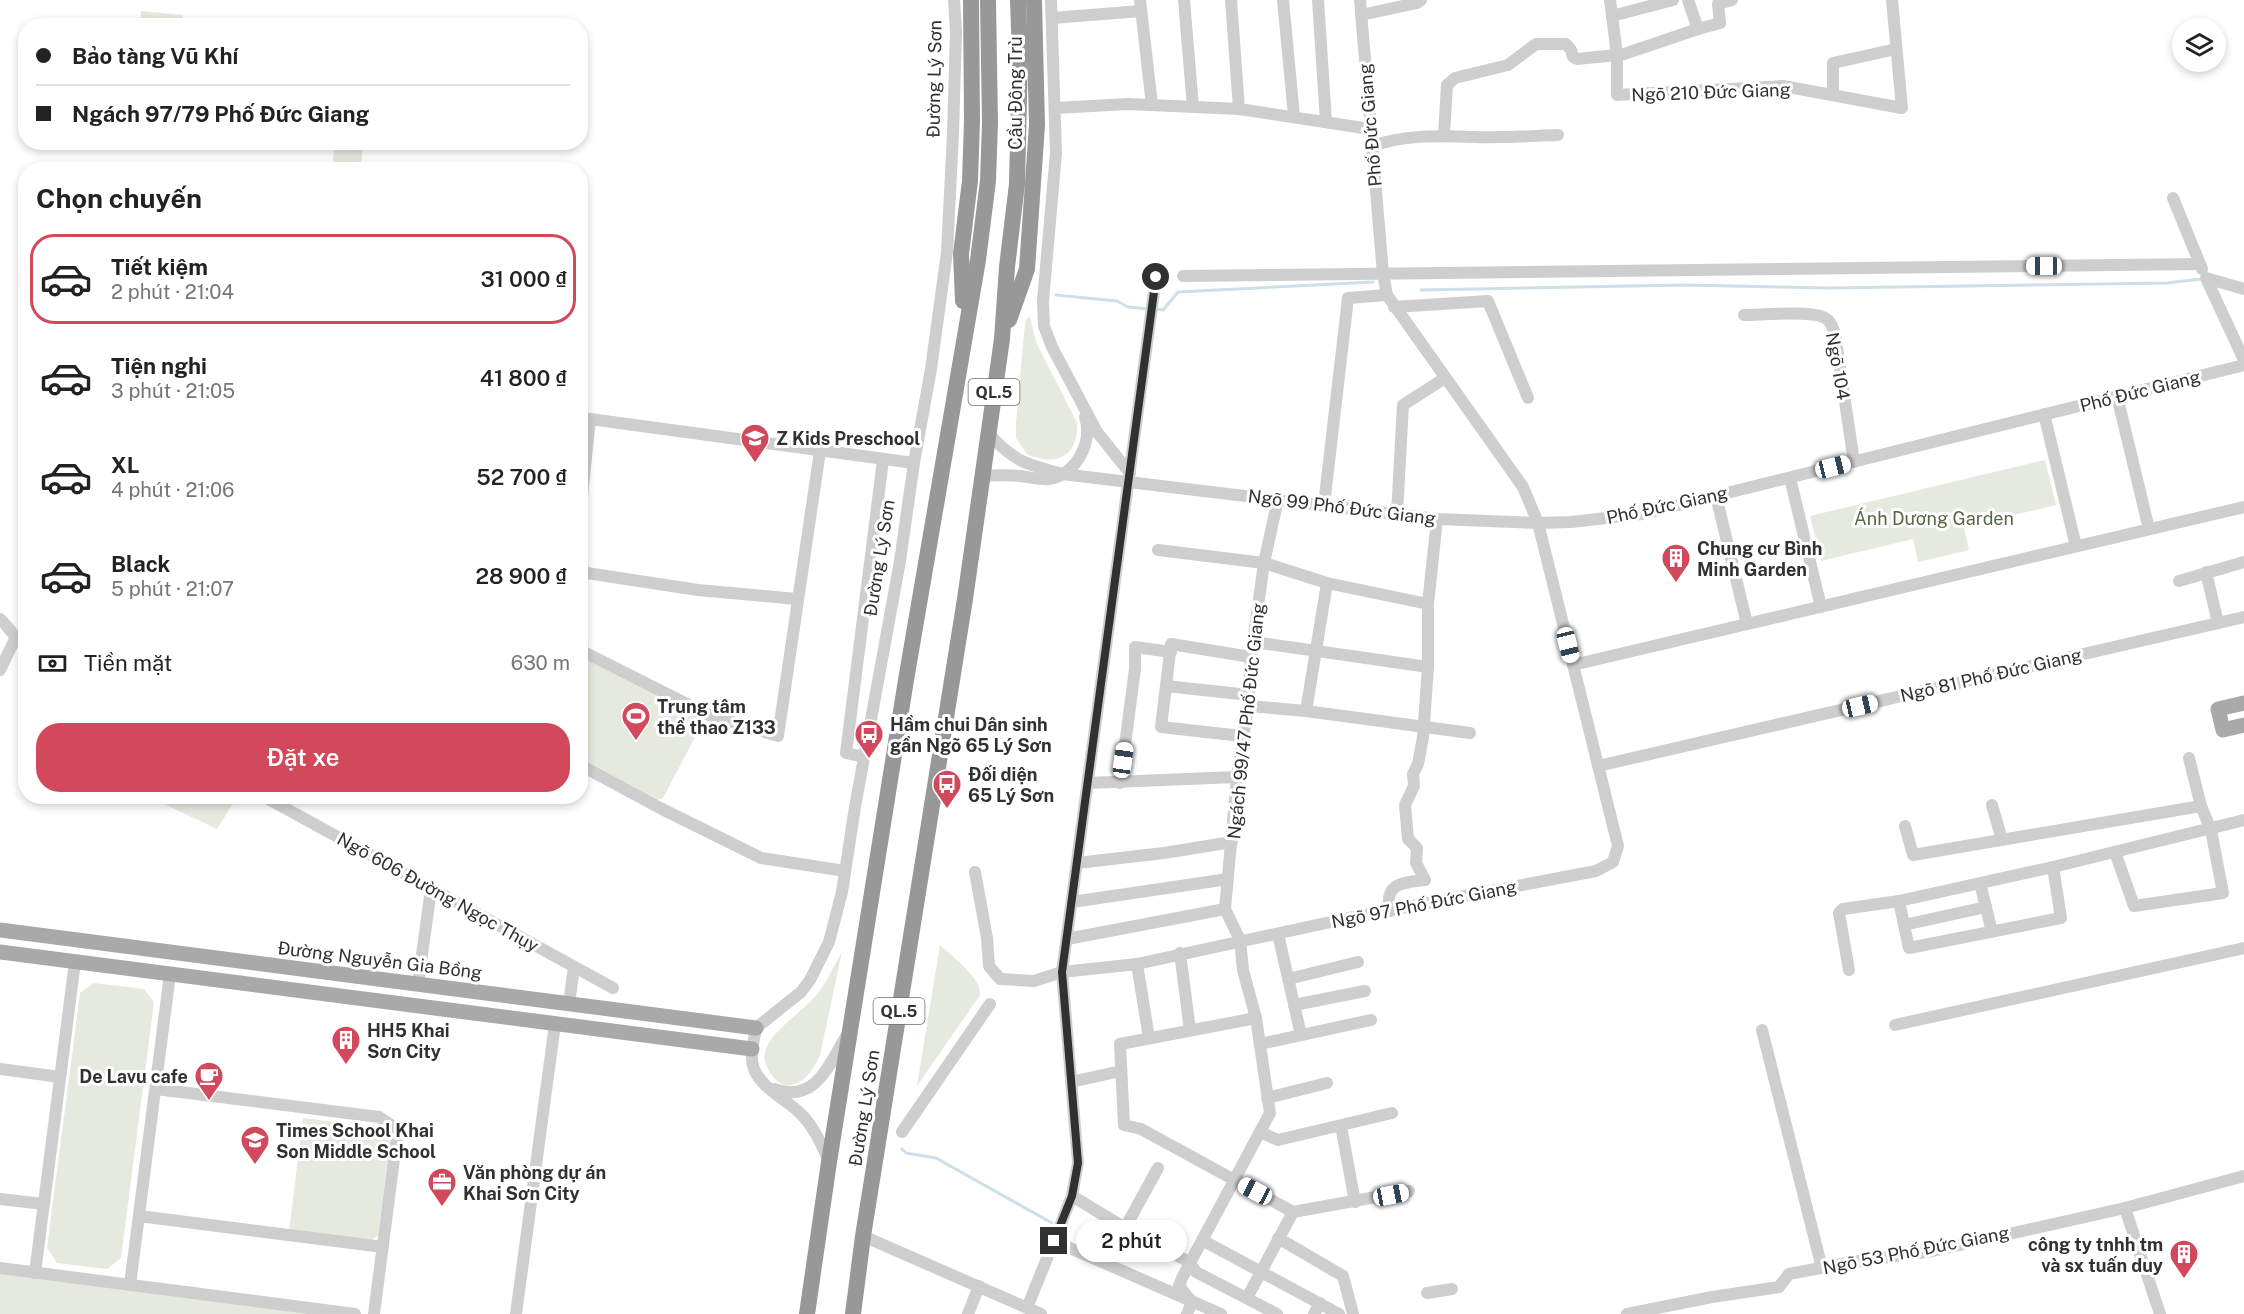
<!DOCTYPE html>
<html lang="vi">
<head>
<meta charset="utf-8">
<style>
  :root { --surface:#fff; --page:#f2f2f2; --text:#222; --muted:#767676; --line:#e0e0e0; --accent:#d2495b }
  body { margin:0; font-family:"Public Sans",sans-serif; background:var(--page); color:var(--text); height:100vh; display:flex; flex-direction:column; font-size:22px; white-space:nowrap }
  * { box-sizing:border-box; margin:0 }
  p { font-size:20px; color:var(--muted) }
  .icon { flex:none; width:33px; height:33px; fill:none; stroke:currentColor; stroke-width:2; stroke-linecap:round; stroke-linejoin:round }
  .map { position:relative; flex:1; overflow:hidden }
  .sheet { position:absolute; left:18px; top:162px; width:570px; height:642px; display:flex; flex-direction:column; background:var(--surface); border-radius:24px; box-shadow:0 3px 9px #0003 }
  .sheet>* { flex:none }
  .banner { position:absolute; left:18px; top:18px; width:570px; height:132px; border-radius:24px; box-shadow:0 3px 9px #0003; display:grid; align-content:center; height:132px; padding:0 18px; background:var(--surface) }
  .buttons { position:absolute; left:2172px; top:18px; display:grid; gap:12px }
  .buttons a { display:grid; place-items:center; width:54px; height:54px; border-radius:50%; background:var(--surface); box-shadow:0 3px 9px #0003; font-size:30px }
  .end { position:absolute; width:27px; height:27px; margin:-14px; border:8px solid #313131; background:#fff; box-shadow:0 0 0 3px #fff }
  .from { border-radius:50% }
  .bubble { position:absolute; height:42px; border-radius:21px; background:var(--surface); box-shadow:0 3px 9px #0003; font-size:20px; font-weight:600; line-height:42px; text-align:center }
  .car { position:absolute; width:18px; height:36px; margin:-18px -9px; border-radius:8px; box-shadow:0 0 4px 2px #0007; background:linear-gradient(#fff 24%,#345 0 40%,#fff 0 76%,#345 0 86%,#fff 0) }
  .banner b { display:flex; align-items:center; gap:21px; height:57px; font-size:22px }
  .banner b+b { border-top:2px solid var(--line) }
  .banner i { width:15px; height:15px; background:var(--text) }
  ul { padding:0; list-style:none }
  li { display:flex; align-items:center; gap:18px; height:90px; margin:0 12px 9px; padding:0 6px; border:3px solid transparent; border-radius:24px }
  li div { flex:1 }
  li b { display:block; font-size:22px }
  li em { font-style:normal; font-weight:600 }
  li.current { border-color:var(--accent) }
  li>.icon { width:54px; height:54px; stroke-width:1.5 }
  h2 { padding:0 18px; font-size:27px; line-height:72px }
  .pay { display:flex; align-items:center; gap:15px; height:66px; padding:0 18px; font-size:22px }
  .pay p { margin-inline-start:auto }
  .cta { display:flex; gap:12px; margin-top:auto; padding:12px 18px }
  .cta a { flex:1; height:69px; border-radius:24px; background:var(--accent); color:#fff; font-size:24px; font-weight:600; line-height:69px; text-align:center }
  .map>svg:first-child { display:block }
</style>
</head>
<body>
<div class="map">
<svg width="2244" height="1314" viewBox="0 0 2244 1314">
  <rect width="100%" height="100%" fill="#fff"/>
  <g fill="#e5e9de">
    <polygon points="141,11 183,15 182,25 140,25"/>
    <polygon points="335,143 363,143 361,169 332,169"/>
    <path d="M1030,317L1036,342L1077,423C1079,457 1055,467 1027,454L1016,438V423L1024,333L1026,319Z"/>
    <polygon points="2045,460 2056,505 1964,527 1969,550 1918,562 1913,539 1821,561 1810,516"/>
    <polygon points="581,652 700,713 703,722 663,798 654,801 581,762"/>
    <polygon points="149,797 237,797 217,829"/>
    <path d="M940,945C952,957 982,978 980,995L917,1086Z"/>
    <path d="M842,952L820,1055C811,1078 787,1101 769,1071C766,1065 763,1059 765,1053C769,1031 805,1011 819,992C828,980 834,965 842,952Z"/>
    <polygon points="94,983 144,989 154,1002 121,1258 107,1269 57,1263 47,1248 80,993"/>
    <polygon points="303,1118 380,1128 390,1140 378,1235 372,1240 289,1231"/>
    <polygon points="0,1272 341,1314 0,1314"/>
  </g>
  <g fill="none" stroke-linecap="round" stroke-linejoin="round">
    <g stroke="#cddfe7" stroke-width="3">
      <polyline points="1421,290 1683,285 1829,288 2167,283 2201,279"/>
      <polyline points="1056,295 1117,301 1128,307 1150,309"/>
      <polyline points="1156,309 1163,310 1178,292 1373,282"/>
      <polyline points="902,1149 906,1153 936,1158 1052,1223"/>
    </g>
    <g stroke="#cecece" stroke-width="12">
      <polyline points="1051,0 1056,153 1043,301 1044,326 1052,347 1097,432 1130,473"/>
      <polyline points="1140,0 1152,105"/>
      <polyline points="1184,0 1193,107"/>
      <polyline points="1231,0 1239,109"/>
      <polyline points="1283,0 1294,116"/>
      <polyline points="1318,0 1326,121"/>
      <polyline points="1360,0 1383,274 1387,295 1523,487 1538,523 1571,522 1642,514 2244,365"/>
      <polyline points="1610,0 1617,55 1624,54 1698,29"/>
      <polyline points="1688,0 1698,29 1720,23 1718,4 1732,0"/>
      <polyline points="1361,15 1417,3 1421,0"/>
      <polyline points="1612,16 1673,0"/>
      <polyline points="1052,18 1141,11"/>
      <polyline points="1833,95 1833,63 1896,49"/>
      <polyline points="1056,108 1128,104 1239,109 1370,129"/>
      <polyline points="1444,135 1447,85 1455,78 1508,65 1536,44 1566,44 1571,50 1573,57 1577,59 1617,55 1617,95 1783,86 1902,108 1892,0"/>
      <path d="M1372,146C1408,134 1437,136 1474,137C1502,138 1530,136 1558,135"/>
      <polyline points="2173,198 2202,269"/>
      <polyline points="1183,276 2200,264"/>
      <polyline points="2244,289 2206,278 2244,360"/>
      <polyline points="1394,307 1488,301 1528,398"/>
      <path d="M1744,315C1761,315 1812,310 1825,318C1831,321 1833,328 1835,334L1854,462"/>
      <polyline points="2117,396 2149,529"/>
      <polyline points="2044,414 2076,546"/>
      <path d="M982,476C995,475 1008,475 1020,476C1029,477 1040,480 1049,479C1077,474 1093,442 1085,417"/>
      <polyline points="1790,478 1821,607"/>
      <polyline points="1716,496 1747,624"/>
      <polyline points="1324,505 1348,298 1387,295"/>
      <polyline points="1397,514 1403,405 1445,378"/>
      <polyline points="580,516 590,419 914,463"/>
      <polyline points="1158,550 1264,563 1327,583 1428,604"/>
      <polyline points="580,572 698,590 797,599"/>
      <polyline points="2206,572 2218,623"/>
      <polyline points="2179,581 2244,562"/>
      <path d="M0,619C10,628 14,638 26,646"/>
      <polyline points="1254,642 1428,667"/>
      <polyline points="580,650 709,715 778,736 820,451"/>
      <polyline points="1573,665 2244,507"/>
      <polyline points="0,670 15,639"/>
      <polyline points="1166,686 1249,695"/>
      <polyline points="1248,706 1306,711 1470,733"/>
      <polyline points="1306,711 1327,583"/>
      <polyline points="1242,736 1161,727 1171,644 1251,657"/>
      <polyline points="864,757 846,753 883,460"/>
      <polyline points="580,765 660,808 761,858 845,871"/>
      <polyline points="1598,766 2244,617"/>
      <polyline points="1088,783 1237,777"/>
      <polyline points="1120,783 1135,669 1135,647 1171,652"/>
      <polyline points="263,796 613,988"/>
      <polyline points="1992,805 2002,840"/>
      <polyline points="1905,826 1913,855 2201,806"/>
      <polyline points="2115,852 2134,906 2223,893 2211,830 2201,806 2189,758"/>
      <polyline points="1077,863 1164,853 1232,842"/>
      <path d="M975,872L987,938L989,966L1000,979L1034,981L1062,972L1137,964L1349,918L1596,871L1613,862L1618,846L1538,523L1437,519L1062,474C1024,463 1016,463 988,433"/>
      <polyline points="1980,883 1992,932"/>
      <polyline points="1899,901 1909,948 2061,918 2053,867"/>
      <polyline points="1072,902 1228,879"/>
      <path d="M1390,911C1384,882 1403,883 1425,880L1416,863L1417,848L1408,839L1405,805L1414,786L1413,774L1418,764L1423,737L1428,667V604L1437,519"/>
      <polyline points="1904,925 1986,907"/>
      <polyline points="1278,934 1301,1035"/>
      <polyline points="1067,939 1225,909"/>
      <polyline points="1180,953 1190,1030"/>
      <polyline points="1137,964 1149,1038"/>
      <polyline points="1849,970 1839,913 1843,909 1899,901 2053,867 2244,820"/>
      <polyline points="1288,979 1358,962"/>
      <polyline points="418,984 431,889"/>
      <polyline points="569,1004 574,967"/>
      <polyline points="1294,1005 1365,991"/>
      <polyline points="1895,1025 2244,948"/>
      <polyline points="1762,1030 1822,1268"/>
      <polyline points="1260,1044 1371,1020"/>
      <polyline points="0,1069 60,1077"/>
      <polyline points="1071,1082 1121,1071"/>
      <polyline points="156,1089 379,1117 391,1125 397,1136 374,1314"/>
      <path d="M774,1089C816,1104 829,1064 847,1035"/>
      <polyline points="1267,1098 1327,1083"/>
      <polyline points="1341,1126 1355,1202"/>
      <polyline points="902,1132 990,1004"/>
      <polyline points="1260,1132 1278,1140 1392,1113"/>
      <path d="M829,1162C822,1144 814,1127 801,1114C786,1099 762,1089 754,1069C749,1056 754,1041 756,1028L801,992L810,980L829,942L842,892L855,807L900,561L914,463L931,369L947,252L953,134L956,32L954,0"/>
      <polyline points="1072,1196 1125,1228 1189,1262 1196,1272 1277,1314"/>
      <polyline points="0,1199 44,1204"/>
      <polyline points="2125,1208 2160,1314"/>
      <polyline points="1293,1212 1409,1191"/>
      <polyline points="139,1216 383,1247"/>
      <polyline points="1125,1228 1158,1168"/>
      <polyline points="863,1236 1041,1314"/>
      <polyline points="1278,1238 1343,1276 1353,1314"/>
      <polyline points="1202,1240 1339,1314"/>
      <polyline points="1054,1241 1221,1314"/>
      <polyline points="0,1268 355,1314"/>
      <polyline points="35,1273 75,962"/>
      <polyline points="130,1285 170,974"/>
      <polyline points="1427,1293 1452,1289"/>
      <polyline points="1247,1298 1293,1212 1141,1129 1124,1125 1120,1044 1256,1018"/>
      <polyline points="1027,1308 1072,1196 1078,1163 1062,972 1156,277"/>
      <polyline points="516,1314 555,1024"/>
      <polyline points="968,1314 979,1286"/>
      <polyline points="1187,1314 1192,1302 1179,1286 1182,1278 1270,1113 1256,1018 1243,970 1240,940 1225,909 1237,777 1248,706 1251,657 1264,563 1278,499"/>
      <polyline points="1314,1314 1320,1303"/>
      <polyline points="1627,1314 1712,1297 1779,1287 1789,1274 1852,1262 1933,1251 2125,1208 2244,1176"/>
    </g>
    <g stroke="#a9a9a9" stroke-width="15">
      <polyline points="2244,703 2218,709 2223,730 2244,725"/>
      <polyline points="0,930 756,1028"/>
      <polyline points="0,952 752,1049"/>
    </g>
    <g stroke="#989898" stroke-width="16">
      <polyline points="963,301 961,254 970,181 972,121 971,0"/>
      <polyline points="1009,320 1027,269 1037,125 1034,0"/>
      <polyline points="807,1314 829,1162 906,680 978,260 988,181 990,123 988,0"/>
      <polyline points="853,1314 863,1236 965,599 1002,339 1007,267 1017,184 1020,56 1018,0"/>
    </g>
  </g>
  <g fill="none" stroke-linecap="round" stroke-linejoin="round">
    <polyline stroke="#313131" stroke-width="8" points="1054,1241 1072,1196 1078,1163 1062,972 1156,277"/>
  </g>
  <defs>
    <g id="school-pin" transform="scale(1.5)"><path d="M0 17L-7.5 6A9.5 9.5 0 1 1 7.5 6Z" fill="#d2495b" stroke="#fff"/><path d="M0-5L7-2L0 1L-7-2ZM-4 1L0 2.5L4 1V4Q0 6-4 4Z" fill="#fff"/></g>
    <g id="building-pin" transform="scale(1.5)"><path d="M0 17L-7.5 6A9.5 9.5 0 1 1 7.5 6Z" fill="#d2495b" stroke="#fff"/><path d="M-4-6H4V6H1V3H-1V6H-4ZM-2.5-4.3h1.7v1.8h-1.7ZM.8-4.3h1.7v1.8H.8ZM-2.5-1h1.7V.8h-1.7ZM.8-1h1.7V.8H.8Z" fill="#fff"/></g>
    <g id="stadium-pin" transform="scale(1.5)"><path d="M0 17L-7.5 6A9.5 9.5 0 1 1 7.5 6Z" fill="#d2495b" stroke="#fff"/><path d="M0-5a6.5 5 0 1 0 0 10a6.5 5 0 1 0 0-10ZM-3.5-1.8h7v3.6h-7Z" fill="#fff"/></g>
    <g id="bus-pin" transform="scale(1.5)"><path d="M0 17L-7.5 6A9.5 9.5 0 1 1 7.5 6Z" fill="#d2495b" stroke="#fff"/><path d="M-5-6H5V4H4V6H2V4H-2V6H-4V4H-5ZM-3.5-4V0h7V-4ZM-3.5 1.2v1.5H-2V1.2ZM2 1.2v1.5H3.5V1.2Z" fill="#fff"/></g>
    <g id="cafe-pin" transform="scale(1.5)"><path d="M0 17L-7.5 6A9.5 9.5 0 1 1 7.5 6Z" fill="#d2495b" stroke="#fff"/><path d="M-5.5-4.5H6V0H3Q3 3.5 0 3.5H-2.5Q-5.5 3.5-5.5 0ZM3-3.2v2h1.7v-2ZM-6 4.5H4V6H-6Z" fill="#fff"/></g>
    <g id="office-pin" transform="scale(1.5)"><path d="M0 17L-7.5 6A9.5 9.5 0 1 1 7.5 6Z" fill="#d2495b" stroke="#fff"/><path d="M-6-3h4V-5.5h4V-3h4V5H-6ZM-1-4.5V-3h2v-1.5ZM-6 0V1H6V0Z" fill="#fff"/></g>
  </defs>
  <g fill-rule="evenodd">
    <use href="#school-pin" x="755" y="438"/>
    <use href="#building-pin" x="1676" y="558"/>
    <use href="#stadium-pin" x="636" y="716"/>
    <use href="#bus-pin" x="869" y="734"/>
    <use href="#bus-pin" x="947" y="784"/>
    <use href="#building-pin" x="346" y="1040"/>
    <use href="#cafe-pin" x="209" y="1076"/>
    <use href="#school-pin" x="255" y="1140"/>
    <use href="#office-pin" x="442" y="1182"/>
    <use href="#building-pin" x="2184" y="1254"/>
  </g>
  <g text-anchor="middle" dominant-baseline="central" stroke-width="6" stroke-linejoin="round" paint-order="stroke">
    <g fill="#fff" stroke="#6f6f6f" stroke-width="1.5">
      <rect x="968.5" y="379" width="51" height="26" rx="4.5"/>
      <rect x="873.5" y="998" width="51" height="26" rx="4.5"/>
    </g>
    <g font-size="16" font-weight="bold" fill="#313131">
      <text x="994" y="392">QL.5</text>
      <text x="899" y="1011">QL.5</text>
    </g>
    <g font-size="18" fill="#313131" stroke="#fff">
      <text transform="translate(934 79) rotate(-89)">Đường Lý Sơn</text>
      <text transform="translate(1711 92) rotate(-2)">Ngõ 210 Đức Giang</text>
      <text transform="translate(1015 93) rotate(-90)">Cầu Đông Trù</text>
      <text transform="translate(1370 125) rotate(-95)">Phố Đức Giang</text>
      <text transform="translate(1838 366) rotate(80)">Ngõ 104</text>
      <text transform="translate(2140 391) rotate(-14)">Phố Đức Giang</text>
      <text transform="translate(1667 505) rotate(-12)">Phố Đức Giang</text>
      <text transform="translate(1342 507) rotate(7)">Ngõ 99 Phố Đức Giang</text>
      <text transform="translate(879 558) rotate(-81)">Đường Lý Sơn</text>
      <text transform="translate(1991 675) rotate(-13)">Ngõ 81 Phố Đức Giang</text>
      <text transform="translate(1246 721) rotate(-84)">Ngách 99/47 Phố Đức Giang</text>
      <text transform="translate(438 892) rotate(29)">Ngõ 606 Đường Ngọc Thụy</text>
      <text transform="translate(1424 904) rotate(-11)">Ngõ 97 Phố Đức Giang</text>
      <text transform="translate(380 960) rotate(7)">Đường Nguyễn Gia Bồng</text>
      <text transform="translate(864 1108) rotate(-81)">Đường Lý Sơn</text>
      <text transform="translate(1916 1250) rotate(-11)">Ngõ 53 Phố Đức Giang</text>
    </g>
    <g font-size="18" font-weight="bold" fill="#313131" stroke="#fff" text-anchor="start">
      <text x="776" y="438">Z Kids Preschool</text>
      <text x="1697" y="548">Chung cư Bình<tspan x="1697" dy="21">Minh Garden</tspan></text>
      <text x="657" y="706">Trung tâm<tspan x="657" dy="21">thể thao Z133</tspan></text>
      <text x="890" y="724">Hầm chui Dân sinh<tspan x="890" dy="21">gần Ngõ 65 Lý Sơn</tspan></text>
      <text x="968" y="774">Đối diện<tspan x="968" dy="21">65 Lý Sơn</tspan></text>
      <text x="367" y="1030">HH5 Khai<tspan x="367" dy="21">Sơn City</tspan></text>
      <text x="188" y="1076" text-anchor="end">De Lavu cafe</text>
      <text x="276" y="1130">Times School Khai<tspan x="276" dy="21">Son Middle School</tspan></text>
      <text x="463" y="1172">Văn phòng dự án<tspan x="463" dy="21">Khai Sơn City</tspan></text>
      <text x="2163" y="1244" text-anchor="end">công ty tnhh tm<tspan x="2163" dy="21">và sx tuấn duy</tspan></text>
    </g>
    <g font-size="18" fill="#566843" stroke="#fff">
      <text x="1934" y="518">Ánh Dương Garden</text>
    </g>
  </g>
</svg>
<div class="buttons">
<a><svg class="icon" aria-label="layers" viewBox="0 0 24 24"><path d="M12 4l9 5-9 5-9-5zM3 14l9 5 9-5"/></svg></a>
</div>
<i class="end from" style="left:1156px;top:277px"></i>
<i class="end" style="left:1054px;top:1241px"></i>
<div class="bubble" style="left:1076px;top:1220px;width:111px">2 phút</div>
<i class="car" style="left:2044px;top:266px;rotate:270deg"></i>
<i class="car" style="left:1833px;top:467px;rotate:76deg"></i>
<i class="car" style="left:1568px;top:645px;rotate:166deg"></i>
<i class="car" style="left:1860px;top:706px;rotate:77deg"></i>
<i class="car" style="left:1123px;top:760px;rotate:8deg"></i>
<i class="car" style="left:1255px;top:1191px;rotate:298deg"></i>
<i class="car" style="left:1391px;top:1195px;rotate:79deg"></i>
<div class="banner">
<b><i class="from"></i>Bảo tàng Vũ Khí</b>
<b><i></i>Ngách 97/79 Phố Đức Giang</b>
</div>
<section class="sheet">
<h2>Chọn chuyến</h2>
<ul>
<li class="current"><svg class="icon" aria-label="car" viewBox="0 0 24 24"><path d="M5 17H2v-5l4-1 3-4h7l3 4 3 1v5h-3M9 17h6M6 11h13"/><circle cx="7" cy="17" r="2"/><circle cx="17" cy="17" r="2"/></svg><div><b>Tiết kiệm</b><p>2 phút · 21:04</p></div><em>31 000 ₫</em></li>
<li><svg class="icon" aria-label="car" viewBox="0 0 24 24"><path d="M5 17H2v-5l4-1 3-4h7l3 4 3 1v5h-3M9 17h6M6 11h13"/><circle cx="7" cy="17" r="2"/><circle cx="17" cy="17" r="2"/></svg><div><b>Tiện nghi</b><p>3 phút · 21:05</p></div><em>41 800 ₫</em></li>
<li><svg class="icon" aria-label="car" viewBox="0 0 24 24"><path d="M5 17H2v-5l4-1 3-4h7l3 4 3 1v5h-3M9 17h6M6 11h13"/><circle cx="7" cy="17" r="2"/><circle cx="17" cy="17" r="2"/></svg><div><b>XL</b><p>4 phút · 21:06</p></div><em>52 700 ₫</em></li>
<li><svg class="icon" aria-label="car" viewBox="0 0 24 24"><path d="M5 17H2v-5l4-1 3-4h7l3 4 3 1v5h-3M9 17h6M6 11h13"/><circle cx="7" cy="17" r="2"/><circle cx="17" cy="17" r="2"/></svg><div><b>Black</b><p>5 phút · 21:07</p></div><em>28 900 ₫</em></li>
</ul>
<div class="pay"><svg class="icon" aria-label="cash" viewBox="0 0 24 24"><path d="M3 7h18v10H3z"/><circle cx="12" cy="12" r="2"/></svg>Tiền mặt<p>630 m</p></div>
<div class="cta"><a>Đặt xe</a></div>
</section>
</div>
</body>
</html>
